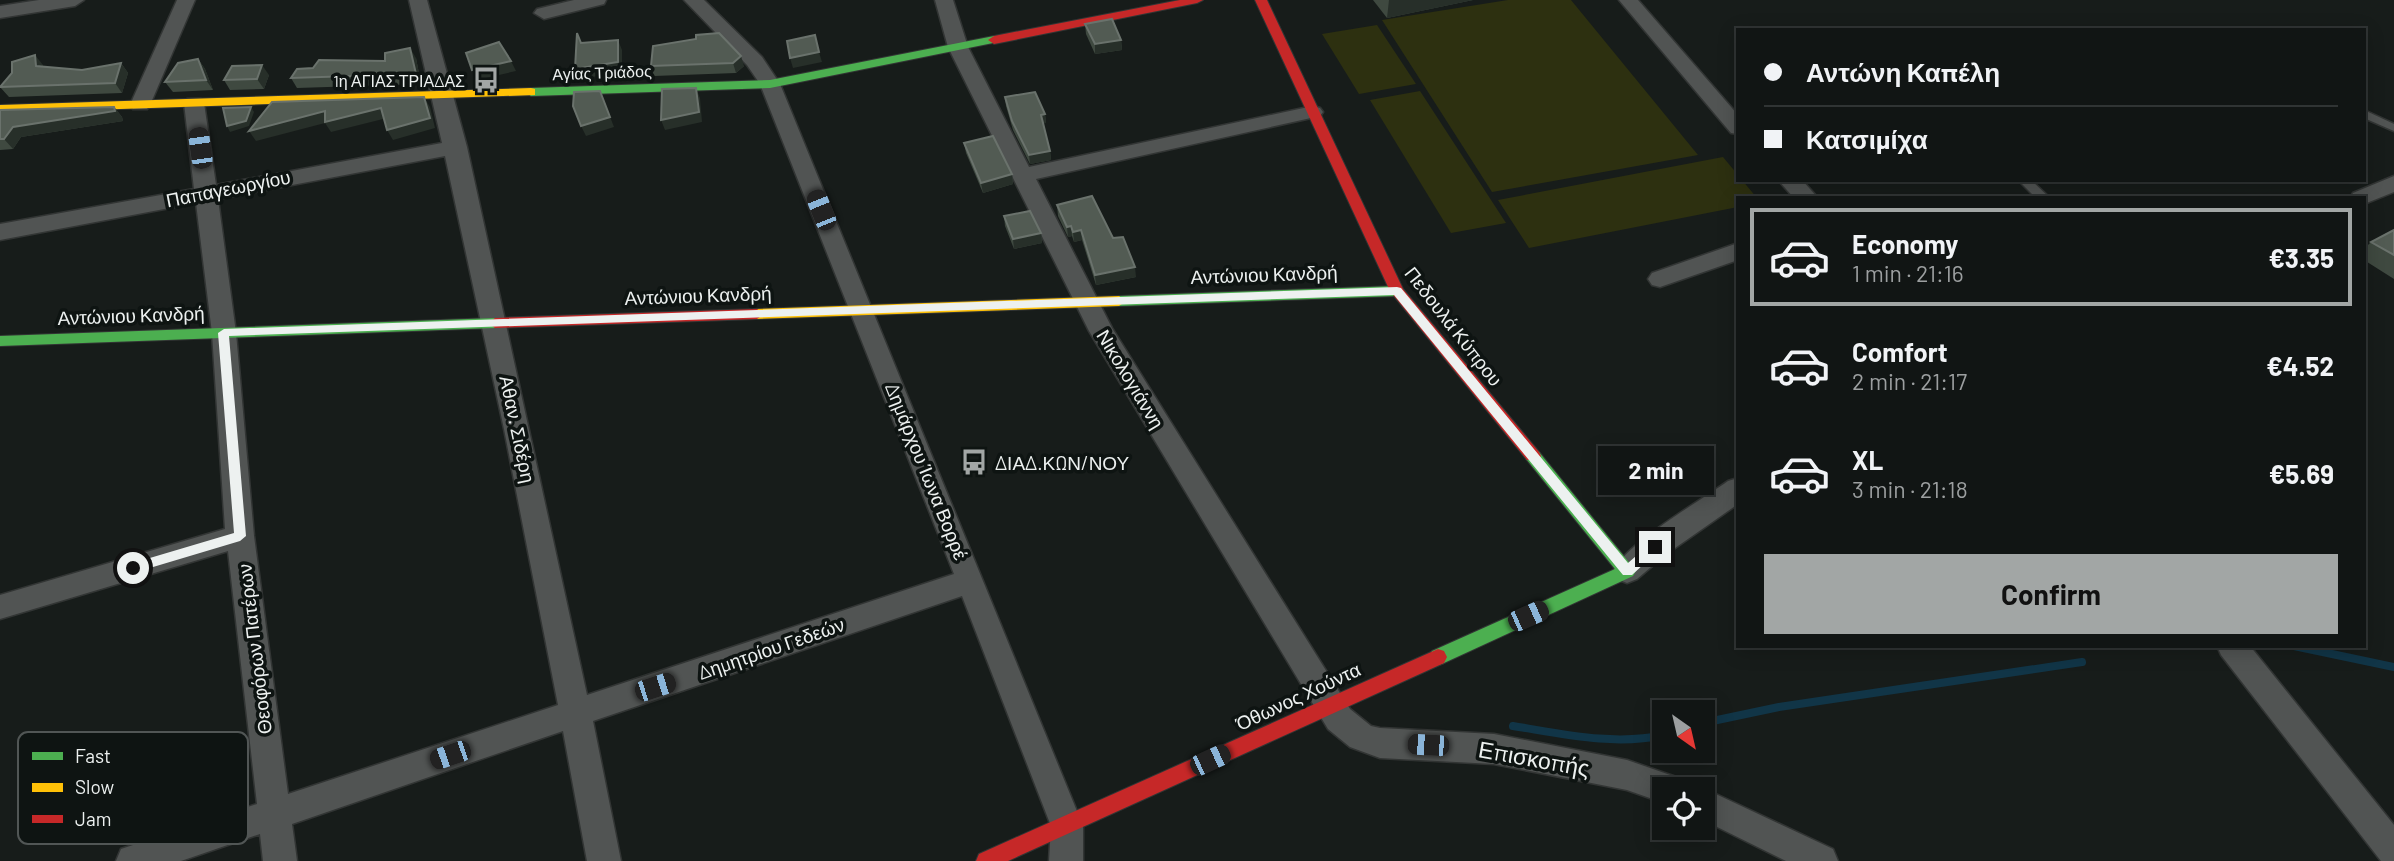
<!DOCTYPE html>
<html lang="en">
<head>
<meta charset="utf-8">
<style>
  :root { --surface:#111514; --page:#1a1e1d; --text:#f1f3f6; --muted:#9c9fa0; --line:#303434; --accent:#a2a6a5 }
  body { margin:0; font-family:Barlow,sans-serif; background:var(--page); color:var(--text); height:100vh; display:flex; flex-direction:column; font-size:26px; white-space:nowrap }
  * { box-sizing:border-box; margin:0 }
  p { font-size:23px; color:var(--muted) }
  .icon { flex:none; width:38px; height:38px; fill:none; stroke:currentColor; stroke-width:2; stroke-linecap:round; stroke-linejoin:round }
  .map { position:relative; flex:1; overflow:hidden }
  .sheet { position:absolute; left:1736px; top:196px; width:630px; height:452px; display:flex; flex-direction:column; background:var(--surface); border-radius:0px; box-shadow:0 4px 18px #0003,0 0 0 2px var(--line) }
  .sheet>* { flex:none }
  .hud { position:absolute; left:1736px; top:28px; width:630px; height:154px; border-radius:0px; box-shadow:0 4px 18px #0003,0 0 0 2px var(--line); display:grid; align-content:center; height:154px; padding:0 28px; background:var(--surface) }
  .needle { width:46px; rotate:146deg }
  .controls { position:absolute; left:1652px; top:700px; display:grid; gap:14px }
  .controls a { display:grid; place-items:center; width:63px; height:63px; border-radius:0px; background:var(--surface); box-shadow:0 4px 18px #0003,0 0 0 2px var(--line); font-size:35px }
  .end { position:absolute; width:32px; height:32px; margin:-16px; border:9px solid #edf1f0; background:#111; box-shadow:0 0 0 4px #111 }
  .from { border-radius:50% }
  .bubble { position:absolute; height:49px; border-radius:0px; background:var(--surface); box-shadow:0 4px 18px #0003,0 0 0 2px var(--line); font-size:23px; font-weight:700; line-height:49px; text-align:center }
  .car { position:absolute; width:21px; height:42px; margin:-21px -10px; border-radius:9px; box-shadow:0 0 5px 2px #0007; background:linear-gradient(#222 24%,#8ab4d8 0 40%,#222 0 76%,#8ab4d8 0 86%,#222 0) }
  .hud b { display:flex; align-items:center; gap:24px; height:66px; font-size:26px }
  .hud b+b { border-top:2px solid var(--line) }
  .hud i { width:18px; height:18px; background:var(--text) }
  ul { padding:12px 0 0; list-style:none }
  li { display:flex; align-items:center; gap:21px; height:98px; margin:0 14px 10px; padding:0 14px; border:4px solid transparent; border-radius:0px }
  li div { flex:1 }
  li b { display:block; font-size:26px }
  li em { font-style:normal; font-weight:700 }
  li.selected { border-color:var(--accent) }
  li>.icon { width:63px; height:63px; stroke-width:1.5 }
  .button { display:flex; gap:14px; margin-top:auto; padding:14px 28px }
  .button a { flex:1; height:80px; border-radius:0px; background:var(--accent); color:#111; font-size:28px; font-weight:700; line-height:80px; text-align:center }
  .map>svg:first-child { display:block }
</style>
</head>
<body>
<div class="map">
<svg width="2394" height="861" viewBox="0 0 2394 861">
  <rect width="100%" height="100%" fill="#171c1a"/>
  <g fill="#2d3010">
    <polygon points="1508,0 1571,0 1698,155 1492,192 1382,20"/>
    <polygon points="1377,25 1416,84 1359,94 1322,34"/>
    <polygon points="1420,91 1506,223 1451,233 1370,100"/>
    <polygon points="1723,157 1738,175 1738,180 1742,180 1757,198 1738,198 1738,207 1529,248 1498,200"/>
  </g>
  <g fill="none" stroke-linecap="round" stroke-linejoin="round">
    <g stroke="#113547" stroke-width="8">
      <polyline points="2294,646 2394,667"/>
      <polyline points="1703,723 1779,707 2082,662"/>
      <path d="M1513,726C1563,734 1614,746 1664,735"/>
    </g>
    <g stroke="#323534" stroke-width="3">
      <g id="lane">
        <polygon points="2364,110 2394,124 2394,131 2364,118"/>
        <polygon points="2018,180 2031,180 2050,198 2036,198"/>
      </g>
    </g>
    <g stroke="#323534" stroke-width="3">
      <g id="street">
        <polygon points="39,0 84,0 75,6 0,18 0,6"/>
        <polygon points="177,0 195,0 150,105 147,109 133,109 130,105"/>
        <path d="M409,0H427L467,147L587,695L954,574L760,84L747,65L684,0H704L762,57L780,84L1083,826V861H1049L1051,826L962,596L593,721L621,861H587L563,731L292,824L297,861H263L260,834L181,861H116L121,849L257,804L228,551L0,619V595L225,529L212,333L196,203L0,240V224L194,189L184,103L187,99H201L204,103L216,185L442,143ZM445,156L504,429L558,705L288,794L254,536L236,333L218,199Z"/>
        <polygon points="574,0 606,0 604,4 544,19 534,13 537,9"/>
        <polygon points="935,0 953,0 968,47 1029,167 1313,106 1320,108 1323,112 1320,116 1036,179 1112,328 1350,709 1371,726 1380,728 1494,734 1627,760 1679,778 1684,789 1664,789 1664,803 1627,790 1494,764 1380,758 1350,747 1328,729 1089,331 948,47"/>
        <polygon points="1619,0 1638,0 1738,115 1738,134 1731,133"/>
        <polygon points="2394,176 2394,192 2364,204 2364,198 2350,198 2353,193"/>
        <polygon points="1778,180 1802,180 1818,198 1794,198"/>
        <polygon points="1738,243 1738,260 1660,287 1652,285 1648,279 1652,273"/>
        <path d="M1738,478V504L1665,555L1637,579L1627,583L1617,579L1613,571C1627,543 1700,501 1728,481Z"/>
        <polygon points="2217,646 2250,646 2394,825 2394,861 2381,861 2221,655"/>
        <polygon points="1703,788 1833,849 1838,861 1786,861 1703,820 1703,789 1699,789"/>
      </g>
    </g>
    <g stroke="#323534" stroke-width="2">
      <g id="fast">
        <polygon points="994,36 998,38 998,42 770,88 531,96 525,92 531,88 770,80"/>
        <polygon points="1397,286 1404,291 1397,296 1119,306 1112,301 1119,296"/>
        <polygon points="495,318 502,323 495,328 0,346 0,336"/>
        <polygon points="1533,450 1539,452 1636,571 1633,576 1444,663 1438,665 1432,663 1429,657 1432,651 1615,569 1527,460 1525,456 1527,452"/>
      </g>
    </g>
    <g stroke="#323534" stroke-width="2">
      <g id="slow">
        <polygon points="531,88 535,89 535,95 0,113 0,105"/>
        <polygon points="1119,296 1126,301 1119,306 757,319 750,314 757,309"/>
      </g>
    </g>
    <g stroke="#323534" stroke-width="2">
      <g id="jam">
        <polygon points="1180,0 1203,0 1197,3 994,44 988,40 994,36"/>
        <polygon points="1255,0 1267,0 1403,289 1539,452 1541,456 1539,460 1527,460 1390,291"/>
        <polygon points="757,309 764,314 757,319 495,328 488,323 495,318"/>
        <polygon points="1438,649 1444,651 1447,657 1444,663 1008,861 976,861 979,854"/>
      </g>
    </g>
    <use href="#lane" fill="#515453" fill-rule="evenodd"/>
    <use href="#street" fill="#515453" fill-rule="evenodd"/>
    <use href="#fast" fill="#4caf50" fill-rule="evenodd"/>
    <use href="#slow" fill="#ffc107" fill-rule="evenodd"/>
    <use href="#jam" fill="#c62828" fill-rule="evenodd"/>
  </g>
  <g fill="#3f4940">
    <polygon points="1373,0 1473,0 1387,18"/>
    <polygon points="1085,24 1121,40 1122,50 1095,54 1086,34"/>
    <polygon points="653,46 744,66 736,73 654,76 651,66"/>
    <polygon points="416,58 421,84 297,88 291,78 313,68"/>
    <polygon points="198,59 205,69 213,90 173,92 165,82"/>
    <polygon points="121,63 128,73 122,93 9,97 0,87 43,65 43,67 82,70"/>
    <polygon points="269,75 264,89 230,90 224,80"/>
    <polygon points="1005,97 1045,114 1046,123 1043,123 1050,151 1051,160 1030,164 1013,130 1006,106"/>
    <polygon points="114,107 122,117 123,121 21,137 13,149 0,150 0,110"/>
    <polygon points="964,143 1012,174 1013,184 983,193 966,153"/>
    <polygon points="1057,205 1113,238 1136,277 1096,285 1082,240 1074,242 1072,236 1068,237 1058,216"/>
    <polygon points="1004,216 1041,233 1042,243 1014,249 1005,226"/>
    <polygon points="2394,230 2394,279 2364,260 2364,249 2371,242"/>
  </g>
  <g fill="#272f29">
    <polygon points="1389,0 1473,0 1387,18"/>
    <polygon points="618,40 622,50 622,72 580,79 575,69"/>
    <polygon points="1121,40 1122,50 1095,54 1095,44"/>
    <polygon points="410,48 416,58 421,84 416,74"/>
    <polygon points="819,52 822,62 793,68 790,58"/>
    <polygon points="35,55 43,65 44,76 36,66"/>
    <polygon points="741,56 744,66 736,73 733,63"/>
    <polygon points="198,59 205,69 213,90 206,80"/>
    <polygon points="511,61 516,71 477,80 472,70"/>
    <polygon points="121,63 128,73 122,93 115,83"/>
    <polygon points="262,65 269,75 264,89 257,79"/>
    <polygon points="696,88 700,98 702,122 665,130 661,120"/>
    <polygon points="600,91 614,127 586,136 581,126"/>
    <polygon points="424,97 430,107 435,128 393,140 387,130"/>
    <polygon points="114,107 122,117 123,121 21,137 13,149 4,139 13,127"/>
    <polygon points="251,107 254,112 249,126 230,132 227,126"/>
    <polygon points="381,108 387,118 331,132 325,123 256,141 249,131 325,111"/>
    <polygon points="1045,114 1046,123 1042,124 1041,115"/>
    <polygon points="1050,151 1051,160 1030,164 1029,155"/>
    <polygon points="1012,174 1013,184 983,193 981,183"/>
    <polygon points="1071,226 1072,236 1068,237 1067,227"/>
    <polygon points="1081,230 1082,240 1074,242 1073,232"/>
    <polygon points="1041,233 1042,243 1014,249 1013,239"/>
    <polygon points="1135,267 1136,277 1096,285 1095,275"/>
  </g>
  <g fill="#525b53" stroke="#6a726c" stroke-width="2">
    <polygon points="1112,19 1121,40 1095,44 1085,24"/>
    <polygon points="577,33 581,43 618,40 618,62 575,69"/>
    <polygon points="719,33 741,56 733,63 651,66 653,46 696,39 696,35"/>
    <polygon points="815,35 819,52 790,58 787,41"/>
    <polygon points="499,42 511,61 472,70 466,53"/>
    <polygon points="410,48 416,74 291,78 297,69 313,68 319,60 385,61 385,53"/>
    <polygon points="35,55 36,66 82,70 121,63 115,83 0,87 12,73 12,62"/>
    <polygon points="198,59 206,80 165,82 178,63"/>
    <polygon points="262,65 257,79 224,80 232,66"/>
    <polygon points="696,88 699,112 661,120 662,89"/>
    <polygon points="600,91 610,117 581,126 573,106 574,92"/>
    <polygon points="1035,92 1045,114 1041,115 1050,151 1029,155 1012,121 1005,97"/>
    <polygon points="424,97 430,118 387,130 381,108 325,122 325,111 249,131 272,102"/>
    <polygon points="114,107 115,111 13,127 4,139 0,139 0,110"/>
    <polygon points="251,107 246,121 227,126 223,108"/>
    <polygon points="993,136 1012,174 981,183 964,143"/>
    <polygon points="1092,196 1113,238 1123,237 1135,267 1095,275 1081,230 1073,232 1071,226 1067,227 1057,205"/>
    <polygon points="1030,211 1041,233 1013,239 1004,216"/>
    <polygon points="2394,230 2394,255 2371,242"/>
  </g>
  <polygon fill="#edf1f0" points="1397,287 1401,288 1628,563 1651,543 1659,543 1659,550 1632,575 1623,575 1394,295 229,336 246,536 240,541 133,573 127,568 133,563 234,533 218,333 224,329"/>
  <defs>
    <g id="bus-bare" transform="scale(2.1)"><path d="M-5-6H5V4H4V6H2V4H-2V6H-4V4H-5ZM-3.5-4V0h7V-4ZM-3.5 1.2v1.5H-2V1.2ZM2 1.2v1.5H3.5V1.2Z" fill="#a2a6a5" stroke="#0e1412" stroke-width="2.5" paint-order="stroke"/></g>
  </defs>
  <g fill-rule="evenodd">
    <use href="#bus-bare" x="486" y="80"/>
    <use href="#bus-bare" x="974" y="462"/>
  </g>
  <g text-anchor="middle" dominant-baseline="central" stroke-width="7" stroke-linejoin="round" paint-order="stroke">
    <g font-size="16" fill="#edf1f0" stroke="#0e1412">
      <text transform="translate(602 72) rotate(-2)">Αγίας Τριάδος</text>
    </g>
    <g font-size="16" fill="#edf1f0" stroke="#0e1412" text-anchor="end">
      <text x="465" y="80">1η ΑΓΙΑΣ ΤΡΙΑΔΑΣ</text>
    </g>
    <g font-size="19" fill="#edf1f0" stroke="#0e1412">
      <text transform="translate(228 188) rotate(-11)">Παπαγεωργίου</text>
      <text transform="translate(1264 274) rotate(-2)">Αντώνιου Κανδρή</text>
      <text transform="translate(698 295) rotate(-2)">Αντώνιου Κανδρή</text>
      <text transform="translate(131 315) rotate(-2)">Αντώνιου Κανδρή</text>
      <text transform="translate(1454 326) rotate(52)">Πεδουλά Κύπρου</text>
      <text transform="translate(1131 379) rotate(59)">Νικολογιάννη</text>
      <text transform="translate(518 429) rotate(78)">Αθαν. Σιδέρη</text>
      <text transform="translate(927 471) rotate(68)">Δημάρχου Ίωνα Βορρέ</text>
      <text transform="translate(771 648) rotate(-19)">Δημητρίου Γεδεών</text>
      <text transform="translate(254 649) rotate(-97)">Θεοφόρων Πατέρων</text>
      <text transform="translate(1298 696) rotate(-25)">Όθωνος Χούντα</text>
    </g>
    <g font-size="19" fill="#edf1f0" stroke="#0e1412" text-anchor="start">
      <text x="995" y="462">ΔΙΑΔ.ΚΩΝ/ΝΟΥ</text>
    </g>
    <g font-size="23" fill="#edf1f0" stroke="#0e1412">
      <text transform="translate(1534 758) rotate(10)">Επισκοπής</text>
    </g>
  </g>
  <rect x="18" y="732" width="230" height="112" rx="10" fill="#0e1412" stroke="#515655" stroke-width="2"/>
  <rect x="32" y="752" width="31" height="8" fill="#4caf50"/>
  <rect x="32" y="783" width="31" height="9" fill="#ffc107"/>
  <rect x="32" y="815" width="31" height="8" fill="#c62828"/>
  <g font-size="19" fill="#edf1f0">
    <text x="75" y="763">Fast</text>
    <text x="75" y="794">Slow</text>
    <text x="75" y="826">Jam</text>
  </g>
</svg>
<div class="controls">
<a><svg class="needle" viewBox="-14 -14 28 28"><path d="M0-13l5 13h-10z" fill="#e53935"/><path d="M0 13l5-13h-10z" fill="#9c9fa0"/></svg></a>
<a><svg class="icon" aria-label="locate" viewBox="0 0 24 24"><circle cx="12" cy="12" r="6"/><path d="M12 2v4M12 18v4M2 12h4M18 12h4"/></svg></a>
</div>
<i class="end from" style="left:133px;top:568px"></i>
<i class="end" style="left:1655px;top:547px"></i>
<div class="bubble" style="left:1598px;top:446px;width:116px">2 min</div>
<i class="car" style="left:200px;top:148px;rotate:352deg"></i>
<i class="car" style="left:821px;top:210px;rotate:338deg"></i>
<i class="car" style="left:1528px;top:616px;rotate:66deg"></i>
<i class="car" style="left:655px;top:687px;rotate:72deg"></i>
<i class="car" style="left:1428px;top:745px;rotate:273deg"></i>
<i class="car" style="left:450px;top:755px;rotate:251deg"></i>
<i class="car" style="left:1210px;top:760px;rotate:65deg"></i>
<div class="hud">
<b><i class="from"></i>Αντώνη Καπέλη</b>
<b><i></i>Κατσιμίχα</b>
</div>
<section class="sheet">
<ul>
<li class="selected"><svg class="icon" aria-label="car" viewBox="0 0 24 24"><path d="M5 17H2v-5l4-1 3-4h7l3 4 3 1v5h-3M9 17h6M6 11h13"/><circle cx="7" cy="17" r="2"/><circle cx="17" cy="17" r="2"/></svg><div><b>Economy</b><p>1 min · 21:16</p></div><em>€3.35</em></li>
<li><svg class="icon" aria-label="car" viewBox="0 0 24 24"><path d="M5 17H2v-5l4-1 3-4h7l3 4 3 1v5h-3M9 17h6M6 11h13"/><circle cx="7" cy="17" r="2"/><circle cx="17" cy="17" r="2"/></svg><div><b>Comfort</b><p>2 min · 21:17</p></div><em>€4.52</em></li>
<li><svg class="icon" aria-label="car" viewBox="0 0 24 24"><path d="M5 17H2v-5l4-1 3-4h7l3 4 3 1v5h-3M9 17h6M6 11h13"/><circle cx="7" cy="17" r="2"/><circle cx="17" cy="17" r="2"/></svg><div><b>XL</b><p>3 min · 21:18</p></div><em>€5.69</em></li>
</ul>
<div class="button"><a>Confirm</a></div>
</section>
</div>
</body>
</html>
